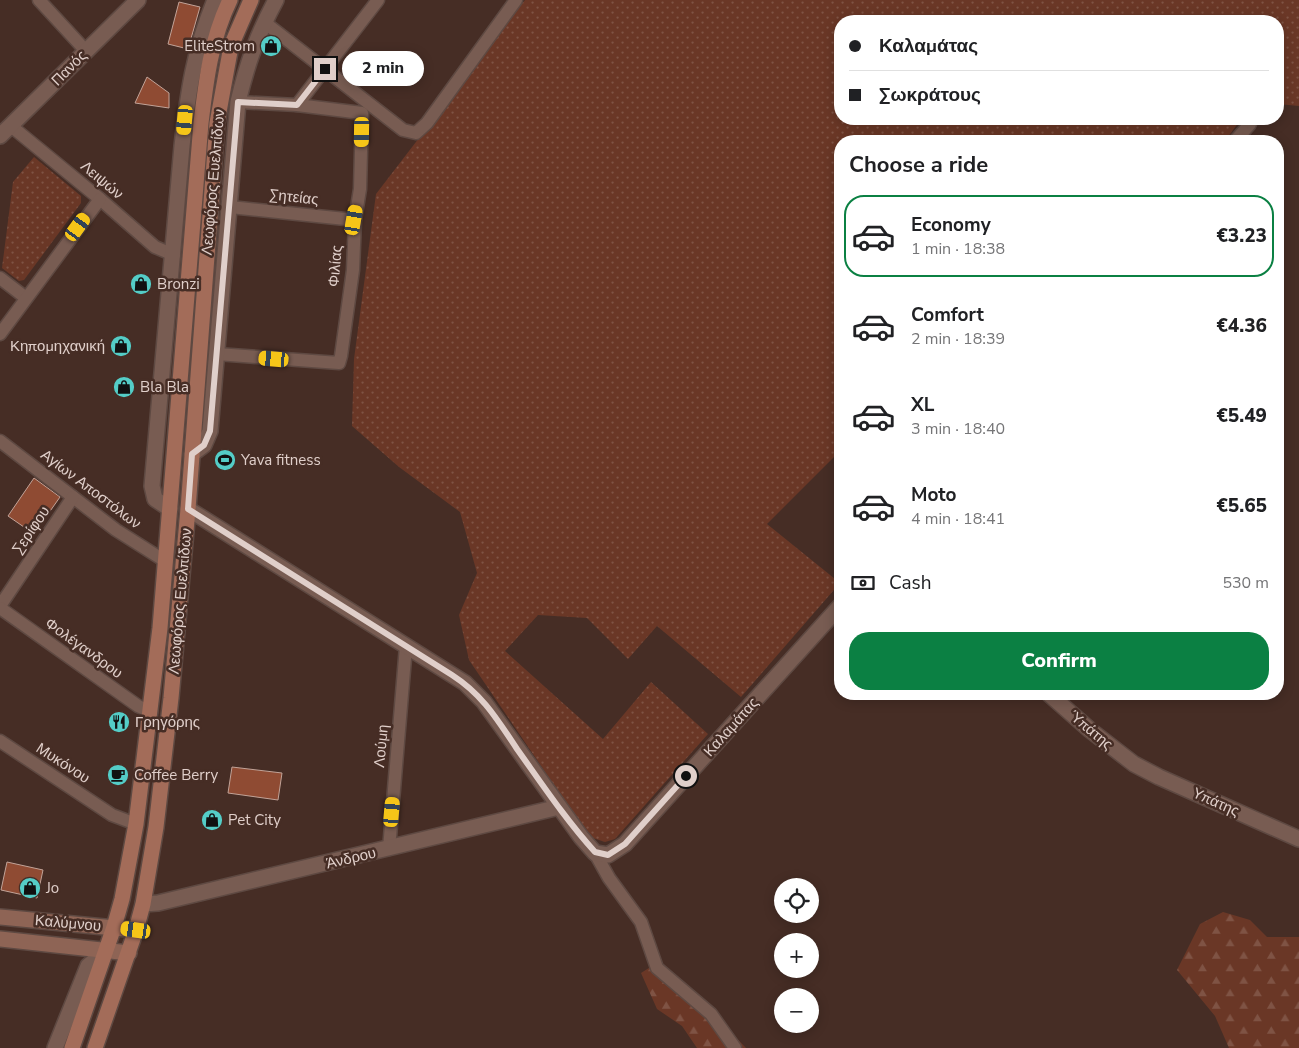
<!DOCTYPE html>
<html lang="en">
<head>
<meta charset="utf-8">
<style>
  :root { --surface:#fff; --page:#f2f2f2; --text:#202124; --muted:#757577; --line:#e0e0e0; --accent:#0b8043 }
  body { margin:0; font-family:"Nunito Sans",sans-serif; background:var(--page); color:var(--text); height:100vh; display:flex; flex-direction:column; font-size:19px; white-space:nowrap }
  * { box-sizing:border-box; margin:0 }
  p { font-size:16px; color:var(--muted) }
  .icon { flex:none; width:28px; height:28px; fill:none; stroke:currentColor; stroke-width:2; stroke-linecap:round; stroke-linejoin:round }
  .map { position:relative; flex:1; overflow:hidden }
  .side { position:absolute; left:834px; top:135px; width:450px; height:565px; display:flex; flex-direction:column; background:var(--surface); border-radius:20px; box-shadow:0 2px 12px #0003 }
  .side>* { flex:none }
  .top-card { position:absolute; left:834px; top:15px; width:450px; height:110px; border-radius:20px; box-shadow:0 2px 12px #0003; display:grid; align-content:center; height:110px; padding:0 15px; background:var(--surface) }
  .controls { position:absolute; left:774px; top:878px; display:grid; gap:10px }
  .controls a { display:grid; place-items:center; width:45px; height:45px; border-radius:50%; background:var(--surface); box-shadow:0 2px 12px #0003; font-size:25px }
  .end { position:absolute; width:22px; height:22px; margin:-11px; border:6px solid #e0cfca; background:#111; box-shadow:0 0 0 2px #111 }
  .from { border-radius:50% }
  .bubble { position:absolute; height:35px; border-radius:18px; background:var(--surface); box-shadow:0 2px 12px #0003; font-size:16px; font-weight:800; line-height:35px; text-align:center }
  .car { position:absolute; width:15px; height:30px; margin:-15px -8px; border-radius:6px; box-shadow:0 0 4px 1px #0007; background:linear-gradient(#f5c518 24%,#345 0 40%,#f5c518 0 76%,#345 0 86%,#f5c518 0) }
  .top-card b { display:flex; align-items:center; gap:18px; height:48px; font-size:19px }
  .top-card b+b { border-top:1px solid var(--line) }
  .top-card i { width:12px; height:12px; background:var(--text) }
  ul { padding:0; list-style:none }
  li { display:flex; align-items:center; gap:15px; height:82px; margin:0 10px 8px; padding:0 5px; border:2px solid transparent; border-radius:20px }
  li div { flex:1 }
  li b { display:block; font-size:19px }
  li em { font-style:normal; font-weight:800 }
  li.selected { border-color:var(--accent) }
  li>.icon { width:45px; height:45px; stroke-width:1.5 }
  h2 { padding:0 15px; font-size:22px; line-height:60px }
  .pay { display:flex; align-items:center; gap:12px; height:55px; padding:0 15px; font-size:19px }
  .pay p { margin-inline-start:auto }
  .action { display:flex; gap:10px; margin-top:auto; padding:10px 15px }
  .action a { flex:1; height:58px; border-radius:20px; background:var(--accent); color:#fff; font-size:20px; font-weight:800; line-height:58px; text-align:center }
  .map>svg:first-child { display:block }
</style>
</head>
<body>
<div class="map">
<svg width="1299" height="1048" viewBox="0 0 1299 1048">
  <defs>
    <pattern id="grass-dots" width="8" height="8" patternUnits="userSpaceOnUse" patternTransform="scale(1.25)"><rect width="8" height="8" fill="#6a3726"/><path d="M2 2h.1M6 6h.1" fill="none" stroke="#7f5344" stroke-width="1.8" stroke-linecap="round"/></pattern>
    <pattern id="forest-firs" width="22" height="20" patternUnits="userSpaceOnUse" patternTransform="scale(1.25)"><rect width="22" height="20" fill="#6a3726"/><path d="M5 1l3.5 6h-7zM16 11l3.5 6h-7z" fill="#7f5344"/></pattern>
  </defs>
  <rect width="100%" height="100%" fill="#462d25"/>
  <g fill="url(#grass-dots)">
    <polygon points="525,0 1299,0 1299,106 1278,104 1278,21 840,21 840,119 1241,119 1225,141 840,141 840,451 767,524 840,583 741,697 657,626 628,659 587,618 538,615 505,651 603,739 651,682 708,734 615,839 605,842 593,838 571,810 469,660 459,615 477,573 460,512 399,467 352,426 354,359 376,194"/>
    <polygon points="34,157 81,196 81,203 24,280 19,281 2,268 13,182"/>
  </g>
  <g fill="url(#forest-firs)">
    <polygon points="1223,912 1250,920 1267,937 1299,937 1299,1048 1229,1048 1215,1016 1177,970 1200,924"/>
    <polygon points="652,966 676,975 746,1048 697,1048 682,1026 657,1009 641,973"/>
  </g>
  <g fill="#8f4b33" stroke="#c2a398">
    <polygon points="179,2 200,7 188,49 168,44"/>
    <polygon points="147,77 169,93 169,108 135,103"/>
    <polygon points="34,478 60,497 34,534 8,516"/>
    <polygon points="232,767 282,773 278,800 228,793"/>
    <polygon points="7,862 43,870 37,898 1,890"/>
  </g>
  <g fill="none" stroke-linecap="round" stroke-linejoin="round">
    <g stroke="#5e4942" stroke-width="15">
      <g id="minor">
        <polyline points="39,0 86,51"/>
        <polyline points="264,22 403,130 416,133 427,123 516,0"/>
        <polyline points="297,105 378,0"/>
        <polyline points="11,126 100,199 155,247 174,255"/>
        <polyline points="1235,141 1250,124"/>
        <polyline points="230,207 355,220"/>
        <polyline points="0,278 26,298"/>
        <polyline points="0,334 100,199"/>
        <polyline points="217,354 339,363 341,356 353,270 355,220 360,189 362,113 297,105 238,102"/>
        <polyline points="0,441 116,530 165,561"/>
        <polyline points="0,606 73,497"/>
        <polyline points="0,608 138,706 151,712"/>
        <polyline points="0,741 112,815 136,824"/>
        <polyline points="389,849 406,646"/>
        <polyline points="595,853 609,878 641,922 657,968 711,1014 735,1048"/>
      </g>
    </g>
    <g stroke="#5e4942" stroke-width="18">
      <g id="tertiary">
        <polyline points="0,136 138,0"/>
        <path d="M192,454L204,445L210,431L238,102C247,64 257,35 276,0"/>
        <path d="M170,509L155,499L152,486L182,146C188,93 194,50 215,0"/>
        <polyline points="188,509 465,683 484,702 581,837 595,853 608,855 625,844 840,606"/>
        <polyline points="1049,694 1090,730 1134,764 1159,777 1299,839"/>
        <polyline points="143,904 158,903 559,807"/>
        <polyline points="55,1048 88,966 107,950"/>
      </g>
    </g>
    <g stroke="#5e4942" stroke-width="18">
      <g id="secondary">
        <polyline points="0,917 136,930"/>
        <polyline points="0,939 129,953"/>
      </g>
    </g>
    <g stroke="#5e4942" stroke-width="18">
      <g id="primary">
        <path d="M72,1048L114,927L122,899L136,824L160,628L201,123C206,81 211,39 230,0"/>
        <polyline points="95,1048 136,930 143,904 156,827 171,698 188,509 217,123 231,46 251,0"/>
      </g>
    </g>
    <use href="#minor" stroke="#785c52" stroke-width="12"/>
    <use href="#tertiary" stroke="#785c52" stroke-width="15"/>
    <use href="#secondary" stroke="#8e6455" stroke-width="15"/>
    <use href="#primary" stroke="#a36c59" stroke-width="15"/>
  </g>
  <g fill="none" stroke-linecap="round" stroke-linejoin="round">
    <path stroke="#e0cfca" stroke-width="6" d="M325,69L297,105L238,102L210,431L204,445L192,454L188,509L452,675C483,695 497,719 517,749C542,784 566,820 595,852L608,855L625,844L686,776"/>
  </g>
  <defs>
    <g id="shop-disc" transform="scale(1.125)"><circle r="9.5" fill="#54cdc7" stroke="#462d25"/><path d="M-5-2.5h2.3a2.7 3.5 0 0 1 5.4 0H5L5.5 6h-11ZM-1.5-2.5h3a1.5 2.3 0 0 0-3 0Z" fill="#111"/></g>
    <g id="stadium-disc" transform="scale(1.125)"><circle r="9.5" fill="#54cdc7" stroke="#462d25"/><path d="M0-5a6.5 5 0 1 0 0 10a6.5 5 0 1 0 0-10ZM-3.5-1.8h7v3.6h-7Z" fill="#111"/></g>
    <g id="restaurant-disc" transform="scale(1.125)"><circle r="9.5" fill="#54cdc7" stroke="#462d25"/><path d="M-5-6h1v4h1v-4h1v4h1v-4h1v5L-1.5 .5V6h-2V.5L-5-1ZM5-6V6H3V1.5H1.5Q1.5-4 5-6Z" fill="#111"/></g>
    <g id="cafe-disc" transform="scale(1.125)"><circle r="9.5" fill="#54cdc7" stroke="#462d25"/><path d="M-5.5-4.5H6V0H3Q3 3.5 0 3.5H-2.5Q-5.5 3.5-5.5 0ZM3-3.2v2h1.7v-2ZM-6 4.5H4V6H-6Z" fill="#111"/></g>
  </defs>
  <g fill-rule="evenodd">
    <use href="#shop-disc" x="271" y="46"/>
    <use href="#shop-disc" x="141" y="284"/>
    <use href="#shop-disc" x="121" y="346"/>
    <use href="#shop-disc" x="124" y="387"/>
    <use href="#stadium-disc" x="225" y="460"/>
    <use href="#restaurant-disc" x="119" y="722"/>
    <use href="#cafe-disc" x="118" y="775"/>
    <use href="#shop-disc" x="212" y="820"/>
    <use href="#shop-disc" x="30" y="888"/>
  </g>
  <g text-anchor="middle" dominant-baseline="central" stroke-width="5" stroke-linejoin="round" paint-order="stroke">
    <g font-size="15" fill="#e0cfca" stroke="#462d25" text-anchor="start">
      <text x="255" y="46" text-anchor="end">EliteStrom</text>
      <text x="157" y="284">Bronzi</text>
      <text x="105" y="346" text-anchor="end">Κηπομηχανική</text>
      <text x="140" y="387">Bla Bla</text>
      <text x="241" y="460">Yava fitness</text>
      <text x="135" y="722">Γρηγόρης</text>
      <text x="134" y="775">Coffee Berry</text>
      <text x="228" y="820">Pet City</text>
      <text x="46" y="888">Jo</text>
    </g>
    <g font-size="15" fill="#e0cfca" stroke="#462d25">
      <text transform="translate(69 68) rotate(-45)">Πανός</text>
      <text transform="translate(102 180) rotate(40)">Λειψών</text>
      <text transform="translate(213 182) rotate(-85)">Λεωφόρος Ευελπίδων</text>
      <text transform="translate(294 197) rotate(6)">Σητείας</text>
      <text transform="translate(335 266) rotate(-85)">Φιλίας</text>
      <text transform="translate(91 489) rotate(37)">Αγίων Αποστόλων</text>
      <text transform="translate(31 530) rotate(-56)">Σερίφου</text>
      <text transform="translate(180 601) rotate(-85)">Λεωφόρος Ευελπίδων</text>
      <text transform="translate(84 648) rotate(36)">Φολέγανδρου</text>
      <text transform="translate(731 727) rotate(-48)">Καλαμάτας</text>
      <text transform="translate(1091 730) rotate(40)">Ύπάτης</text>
      <text transform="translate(381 746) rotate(-85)">Λούμη</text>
      <text transform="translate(63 763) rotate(33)">Μυκόνου</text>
      <text transform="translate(1216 802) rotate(24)">Υπάτης</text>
      <text transform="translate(351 858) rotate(-13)">Άνδρου</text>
      <text transform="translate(68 923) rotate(5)">Καλύμνου</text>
    </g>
  </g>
</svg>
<div class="controls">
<a><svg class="icon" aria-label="locate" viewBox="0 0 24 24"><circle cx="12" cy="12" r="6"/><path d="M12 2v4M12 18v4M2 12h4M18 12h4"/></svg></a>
<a>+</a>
<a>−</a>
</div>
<i class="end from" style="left:686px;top:776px"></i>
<i class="end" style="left:325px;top:69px"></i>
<div class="bubble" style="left:342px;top:51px;width:82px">2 min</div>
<i class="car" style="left:185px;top:120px;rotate:185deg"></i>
<i class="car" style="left:362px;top:132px;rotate:181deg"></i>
<i class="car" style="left:354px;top:220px;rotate:10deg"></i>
<i class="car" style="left:78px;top:227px;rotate:36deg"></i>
<i class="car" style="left:274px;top:359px;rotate:275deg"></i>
<i class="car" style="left:392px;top:812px;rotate:5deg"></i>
<i class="car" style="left:136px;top:930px;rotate:278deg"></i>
<div class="top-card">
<b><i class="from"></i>Καλαμάτας</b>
<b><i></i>Σωκράτους</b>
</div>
<section class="side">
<h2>Choose a ride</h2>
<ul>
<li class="selected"><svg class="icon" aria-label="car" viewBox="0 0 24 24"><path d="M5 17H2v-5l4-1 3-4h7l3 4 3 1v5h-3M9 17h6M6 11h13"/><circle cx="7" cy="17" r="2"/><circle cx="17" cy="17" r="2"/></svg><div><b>Economy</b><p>1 min · 18:38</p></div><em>€3.23</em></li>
<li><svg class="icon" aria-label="car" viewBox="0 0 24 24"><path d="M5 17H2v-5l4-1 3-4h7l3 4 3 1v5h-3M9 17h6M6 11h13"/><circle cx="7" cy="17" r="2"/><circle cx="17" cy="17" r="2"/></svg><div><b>Comfort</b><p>2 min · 18:39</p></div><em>€4.36</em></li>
<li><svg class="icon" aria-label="car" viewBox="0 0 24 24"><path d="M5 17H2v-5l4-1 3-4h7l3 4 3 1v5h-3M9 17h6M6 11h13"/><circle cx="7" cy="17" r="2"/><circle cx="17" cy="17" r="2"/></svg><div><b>XL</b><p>3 min · 18:40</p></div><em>€5.49</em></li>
<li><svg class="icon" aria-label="car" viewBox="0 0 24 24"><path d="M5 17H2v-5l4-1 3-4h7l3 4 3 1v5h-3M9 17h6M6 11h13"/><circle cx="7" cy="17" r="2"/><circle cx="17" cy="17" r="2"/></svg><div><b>Moto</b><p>4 min · 18:41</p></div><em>€5.65</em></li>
</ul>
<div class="pay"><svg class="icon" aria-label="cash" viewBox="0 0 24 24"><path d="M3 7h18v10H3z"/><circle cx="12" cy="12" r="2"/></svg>Cash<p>530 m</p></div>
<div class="action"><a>Confirm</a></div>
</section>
</div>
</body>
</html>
